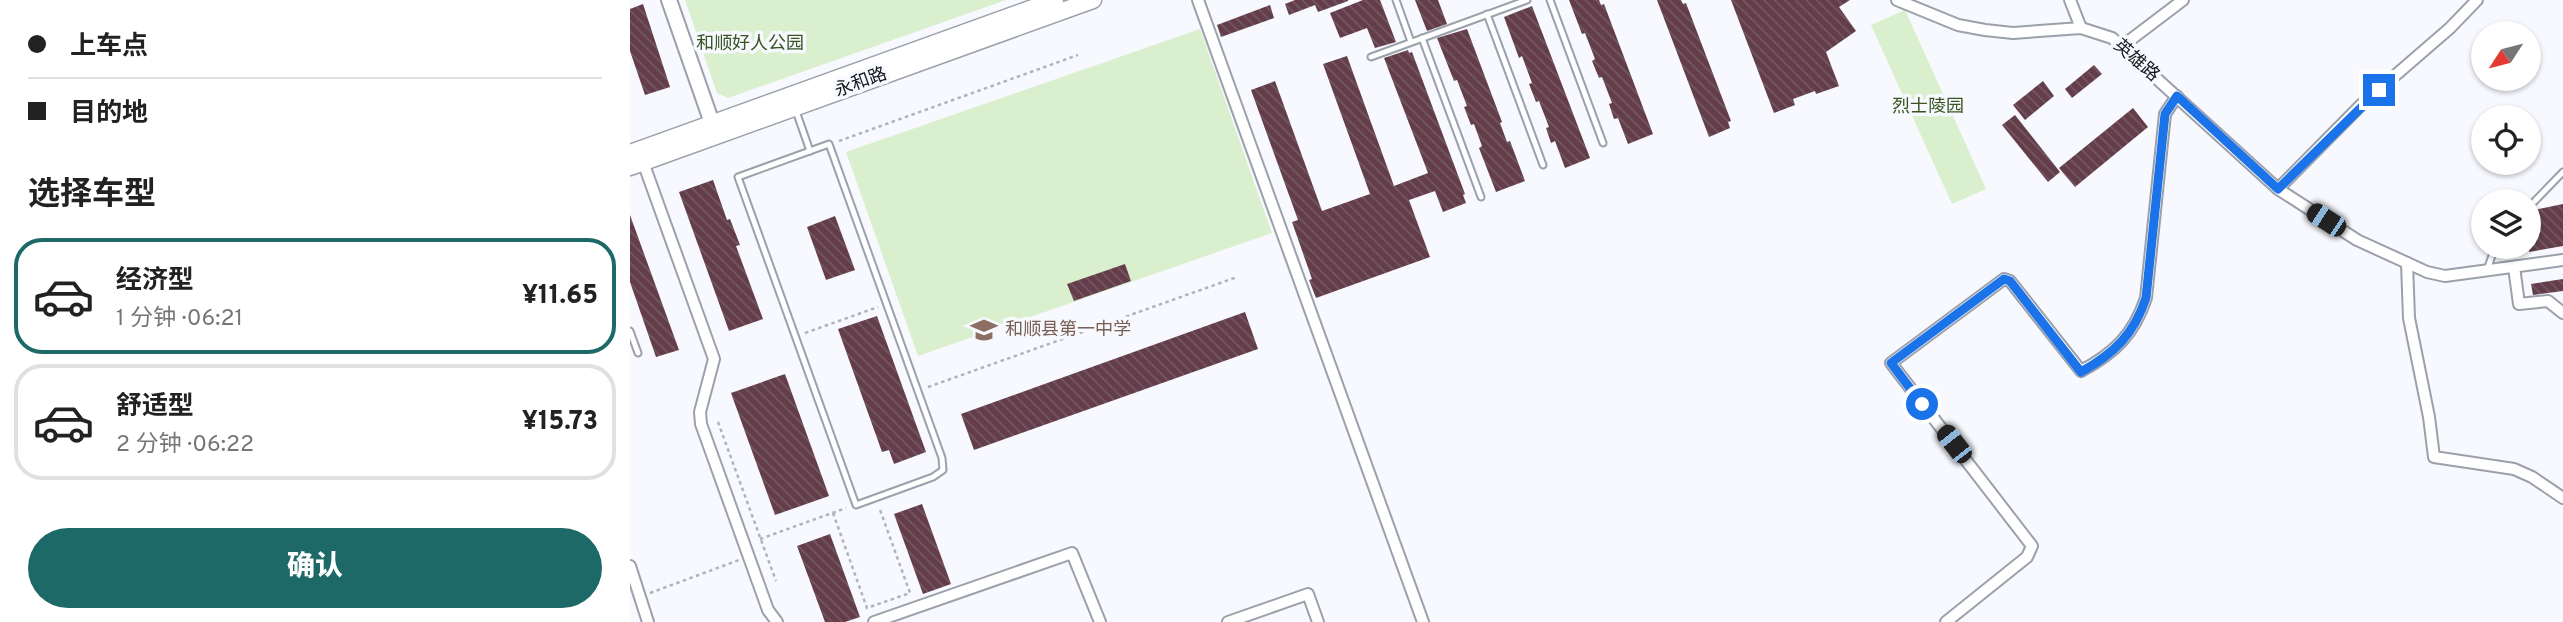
<!DOCTYPE html>
<html lang="zh">
<head>
<meta charset="utf-8">
<style>
  :root { --surface:#fff; --page:#f6f6f6; --text:#222; --muted:#767676; --line:#e0e0e0; --accent:#1d6967 }
  body { margin:0; font-family:Overpass,"Noto Sans SC",sans-serif; background:var(--page); color:var(--text); height:100vh; display:flex; flex-direction:column; font-size:26px; white-space:nowrap }
  * { box-sizing:border-box; margin:0 }
  p { font-size:23px; color:var(--muted) }
  .icon { flex:none; width:38px; height:38px; fill:none; stroke:currentColor; stroke-width:2; stroke-linecap:round; stroke-linejoin:round }
  .map { position:relative; flex:1; overflow:hidden }
  .drawer { display:flex; flex-direction:column; background:var(--surface); width:630px }
  .drawer>* { flex:none }
  .top-card { display:grid; align-content:center; height:154px; padding:0 28px; background:var(--surface) }
  .needle { width:46px; rotate:234deg }
  .buttons { position:absolute; left:1841px; top:21px; display:grid; gap:14px }
  .buttons a { display:grid; place-items:center; width:70px; height:70px; border-radius:50%; background:var(--surface); box-shadow:0 2px 5px #0004; font-size:35px }
  .end { position:absolute; width:32px; height:32px; margin:-16px; border:9px solid #1a73e8; background:#fff; box-shadow:0 0 0 4px #fff }
  .from { border-radius:50% }
  .car { position:absolute; width:21px; height:42px; margin:-21px -10px; border-radius:9px; box-shadow:0 0 5px 2px #0007; background:linear-gradient(#222 24%,#8ab4d8 0 40%,#222 0 76%,#8ab4d8 0 86%,#222 0) }
  .top-card b { display:flex; align-items:center; gap:24px; height:66px; font-size:26px }
  .top-card b+b { border-top:2px solid var(--line) }
  .top-card i { width:18px; height:18px; background:var(--text) }
  ul { padding:0; list-style:none }
  li { display:flex; align-items:center; gap:21px; height:116px; margin:0 14px 10px; padding:0 14px; border:4px solid var(--line); border-radius:28px }
  li div { flex:1 }
  li b { display:block; font-size:26px }
  li em { font-style:normal; font-weight:800 }
  li.active { border-color:var(--accent) }
  li>.icon { width:63px; height:63px; stroke-width:1.5 }
  h2 { padding:0 28px; font-size:32px; line-height:84px }
  .action { display:flex; gap:14px; margin-top:auto; padding:14px 28px }
  .action a { flex:1; height:80px; border-radius:42px; background:var(--accent); color:#fff; font-size:28px; font-weight:800; line-height:80px; text-align:center }
  main { display:flex; flex:1; min-height:0 }
  .map>svg:first-child { display:block }
</style>
</head>
<body>
<main>
<section class="drawer">
<div class="top-card">
<b><i class="from"></i>上车点</b>
<b><i></i>目的地</b>
</div>
<h2>选择车型</h2>
<ul>
<li class="active"><svg class="icon" aria-label="car" viewBox="0 0 24 24"><path d="M5 17H2v-5l4-1 3-4h7l3 4 3 1v5h-3M9 17h6M6 11h13"/><circle cx="7" cy="17" r="2"/><circle cx="17" cy="17" r="2"/></svg><div><b>经济型</b><p>1 分钟 · 06:21</p></div><em>¥11.65</em></li>
<li><svg class="icon" aria-label="car" viewBox="0 0 24 24"><path d="M5 17H2v-5l4-1 3-4h7l3 4 3 1v5h-3M9 17h6M6 11h13"/><circle cx="7" cy="17" r="2"/><circle cx="17" cy="17" r="2"/></svg><div><b>舒适型</b><p>2 分钟 · 06:22</p></div><em>¥15.73</em></li>
</ul>
<div class="action"><a>确认</a></div>
</section>
<div class="map">
<svg width="1933" height="622" viewBox="0 0 1933 622">
  <defs>
    <pattern id="building-back-hatch" width="6" height="6" patternUnits="userSpaceOnUse" patternTransform="scale(1.75)"><rect width="6" height="6" fill="#633e4a"/><path d="M-1 5l2 2M0 0l6 6M5-1l2 2" fill="none" stroke="#745761"/></pattern>
  </defs>
  <rect width="100%" height="100%" fill="#f7f9fe"/>
  <g fill="#d9efcd">
    <polygon points="55,0 376,0 98,98 87,93"/>
    <polygon points="1275,10 1356,189 1322,204 1241,25"/>
    <polygon points="570,29 642,233 288,356 216,152"/>
  </g>
  <g fill="url(#building-back-hatch)">
    <polygon points="665,0 718,0 718,1 688,12 685,5 659,15 655,4"/>
    <polygon points="733,0 750,0 766,42 745,48 737,28 710,38 700,13"/>
    <polygon points="785,0 808,0 817,24 797,31"/>
    <polygon points="939,0 969,0 971,5 974,4 1023,134 998,144 988,118 984,119 979,104 982,103 972,77 969,78 962,61 965,59 955,33 952,34"/>
    <polygon points="1027,0 1051,0 1053,4 1056,3 1101,121 1098,122 1100,128 1079,137"/>
    <polygon points="1101,0 1220,0 1209,7 1226,31 1196,52 1209,86 1186,94 1185,91 1163,99 1165,105 1144,113"/>
    <polygon points="13,4 40,87 15,95 0,51 0,9"/>
    <polygon points="640,5 644,18 591,37 587,25"/>
    <polygon points="902,6 960,158 935,168 925,141 921,143 916,128 919,127 909,101 906,102 899,84 902,83 892,56 889,58 874,17"/>
    <polygon points="837,29 872,122 870,123 877,142 880,141 895,181 866,192 849,148 852,146 844,124 841,125 834,107 837,106 827,80 824,81 807,38"/>
    <polygon points="778,50 779,53 782,52 804,111 835,194 833,195 836,203 813,212 805,191 779,200 800,257 686,298 679,280 682,279 662,222 668,220 621,90 645,81 692,211 740,194 693,64 717,56 764,186 798,173 754,58"/>
    <polygon points="1464,65 1472,74 1442,98 1435,89"/>
    <polygon points="1413,81 1424,96 1395,120 1383,105"/>
    <polygon points="1503,108 1518,127 1445,187 1429,168"/>
    <polygon points="1385,115 1430,172 1418,182 1372,125"/>
    <polygon points="83,180 97,220 100,219 110,245 106,246 133,319 99,331 49,192"/>
    <polygon points="1933,204 1933,246 1899,252 1899,234 1907,233 1904,210"/>
    <polygon points="0,215 49,350 26,357 0,282"/>
    <polygon points="205,216 225,270 196,280 177,227"/>
    <polygon points="495,264 501,281 444,301 437,284"/>
    <polygon points="1933,279 1933,291 1903,295 1901,284"/>
    <polygon points="615,312 628,349 344,450 331,414"/>
    <polygon points="247,316 296,452 264,464 259,450 252,452 208,329"/>
    <polygon points="155,374 199,496 145,515 101,393"/>
    <polygon points="292,504 321,584 293,594 264,514"/>
    <polygon points="200,534 230,617 215,622 195,622 167,546"/>
  </g>
  <g fill="none" stroke-linecap="round" stroke-linejoin="round">
    <g stroke="#9ba0ab" stroke-width="9">
      <g id="service">
        <polyline points="766,0 781,42"/>
        <polyline points="920,0 973,143"/>
        <polyline points="857,14 913,165"/>
        <polyline points="792,38 851,197"/>
        <polyline points="741,57 897,0"/>
        <polyline points="166,111 180,151"/>
        <polygon points="199,144 312,458 313,470 303,477 226,505 108,177"/>
        <polyline points="1899,207 1933,172"/>
        <polyline points="1857,270 1865,247"/>
        <polyline points="0,331 8,353"/>
      </g>
    </g>
    <g stroke="#9ba0ab" stroke-width="14">
      <g id="minor">
        <polyline points="568,0 793,622"/>
        <polyline points="1267,0 1328,25 1355,30 1383,33 1451,28 1482,38 1648,189 1727,240 1797,272 1815,276 1933,260"/>
        <polyline points="1440,0 1451,28"/>
        <polyline points="1491,47 1553,0"/>
        <polyline points="13,162 84,359 70,412 71,424 138,610 147,622"/>
        <polyline points="1648,189 1731,105 1820,28 1847,0"/>
        <polyline points="1777,263 1779,318 1799,417 1804,457 1884,469 1902,477 1933,498"/>
        <polyline points="1884,267 1889,304 1918,301 1933,313"/>
        <polyline points="0,566 18,622"/>
        <polyline points="244,622 442,553 470,622"/>
        <polyline points="598,622 678,594 688,622"/>
        <path d="M1316,622L1397,557L1402,546L1261,363L1374,279L1380,281L1451,371C1485,353 1504,334 1516,298L1535,114L1547,96"/>
      </g>
    </g>
    <g stroke="#9ba0ab" stroke-width="18">
      <polyline id="tertiary" points="39,0 82,123"/>
    </g>
    <g stroke="#9ba0ab" stroke-width="19">
      <g id="secondary">
        <polyline points="0,153 425,0"/>
        <polyline points="0,167 463,0"/>
      </g>
    </g>
    <g stroke="#b1b3b8" stroke-width="2.5" stroke-dasharray="3.5 3.5" stroke-linecap="butt">
      <polyline points="209,141 448,55"/>
      <polyline points="175,333 248,307"/>
      <polyline points="298,387 607,277"/>
      <polyline points="88,422 146,581"/>
      <polyline points="203,513 237,608 280,593 249,507"/>
      <polyline points="130,539 216,508"/>
      <polyline points="20,593 109,560"/>
    </g>
    <use href="#service" stroke="#fff" stroke-width="5"/>
    <use href="#minor" stroke="#fff" stroke-width="10"/>
    <use href="#tertiary" stroke="#fff" stroke-width="14"/>
    <use href="#secondary" stroke="#fff" stroke-width="16"/>
  </g>
  <g fill="none" stroke-linecap="round" stroke-linejoin="round">
    <path stroke="#1a73e8" stroke-width="9" d="M1292,404L1261,363L1374,279L1380,281L1451,372C1485,353 1504,334 1516,298L1535,114L1547,96L1648,189L1749,90"/>
  </g>
  <defs>
    <g id="school-bare" transform="scale(2.1)"><path d="M0-5L7-2L0 1L-7-2ZM-4 1L0 2.5L4 1V4Q0 6-4 4Z" fill="#8d6e63" stroke="#f7f9fe" stroke-width="2.5" paint-order="stroke"/></g>
  </defs>
  <g fill-rule="evenodd">
    <use href="#school-bare" x="354" y="330"/>
  </g>
  <g text-anchor="middle" dominant-baseline="central" stroke-width="7" stroke-linejoin="round" paint-order="stroke">
    <g font-size="18" fill="#375523" stroke="#f7f9fe">
      <text x="120" y="44">和顺好人公园</text>
      <text x="1298" y="107">烈士陵园</text>
    </g>
    <g font-size="18" fill="#15171b" stroke="#f7f9fe">
      <text transform="translate(1506 61) rotate(41)">英雄路</text>
      <text transform="translate(231 83) rotate(-20)">永和路</text>
    </g>
    <g font-size="18" fill="#785e54" stroke="#f7f9fe" text-anchor="start">
      <text x="375" y="330">和顺县第一中学</text>
    </g>
  </g>
</svg>
<div class="buttons">
<a><svg class="needle" viewBox="-14 -14 28 28"><path d="M0-13l5 13h-10z" fill="#e53935"/><path d="M0 13l5-13h-10z" fill="#767676"/></svg></a>
<a><svg class="icon" aria-label="locate" viewBox="0 0 24 24"><circle cx="12" cy="12" r="6"/><path d="M12 2v4M12 18v4M2 12h4M18 12h4"/></svg></a>
<a><svg class="icon" aria-label="layers" viewBox="0 0 24 24"><path d="M12 4l9 5-9 5-9-5zM3 14l9 5 9-5"/></svg></a>
</div>
<i class="end from" style="left:1292px;top:404px"></i>
<i class="end" style="left:1749px;top:90px"></i>
<i class="car" style="left:1696px;top:220px;rotate:303deg"></i>
<i class="car" style="left:1324px;top:444px;rotate:322deg"></i>
</div>
</main>
</body>
</html>
